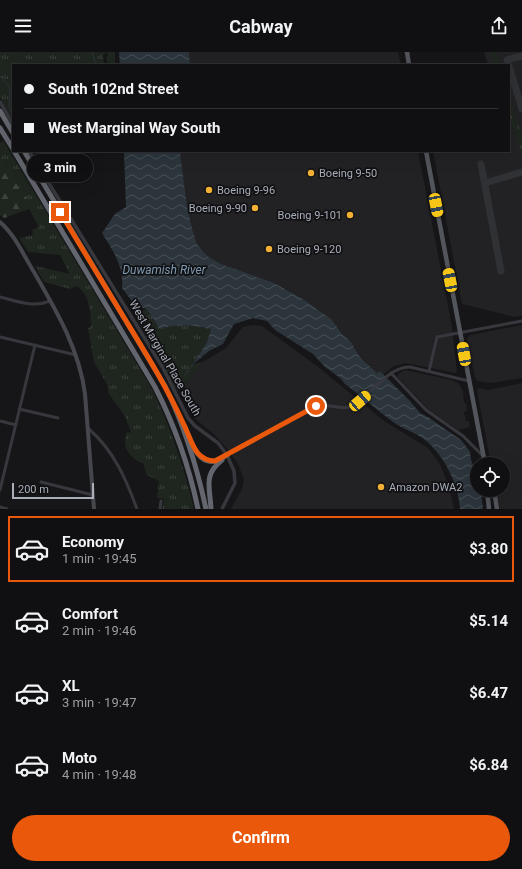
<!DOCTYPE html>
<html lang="en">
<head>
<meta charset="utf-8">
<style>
  :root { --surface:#101012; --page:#1e1e20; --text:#f1f3f6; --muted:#9c9d9f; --line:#303032; --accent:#ea580c }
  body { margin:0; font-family:Roboto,sans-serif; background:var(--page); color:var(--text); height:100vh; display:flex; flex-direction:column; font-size:15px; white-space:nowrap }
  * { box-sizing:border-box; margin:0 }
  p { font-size:13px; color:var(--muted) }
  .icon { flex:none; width:22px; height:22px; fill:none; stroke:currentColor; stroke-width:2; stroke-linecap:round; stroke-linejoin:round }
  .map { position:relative; height:457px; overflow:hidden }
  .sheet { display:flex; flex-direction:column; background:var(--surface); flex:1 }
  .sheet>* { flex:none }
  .top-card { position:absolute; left:12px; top:12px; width:498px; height:88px; border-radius:0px; box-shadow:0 4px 16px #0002,0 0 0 1px var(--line); display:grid; align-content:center; height:88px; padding:0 12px; background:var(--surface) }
  .tools { position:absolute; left:470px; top:405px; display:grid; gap:8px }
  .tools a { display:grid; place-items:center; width:40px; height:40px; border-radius:50%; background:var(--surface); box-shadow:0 4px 16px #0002,0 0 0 1px var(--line); font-size:20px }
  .scale { position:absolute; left:12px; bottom:10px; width:82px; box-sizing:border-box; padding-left:4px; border:2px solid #a8adb8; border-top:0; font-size:11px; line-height:14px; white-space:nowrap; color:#a8adb8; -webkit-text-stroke:3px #111113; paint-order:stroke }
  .end { position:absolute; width:18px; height:18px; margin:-9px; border:5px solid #ea580c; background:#fff; box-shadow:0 0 0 2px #fff }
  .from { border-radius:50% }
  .bubble { position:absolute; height:28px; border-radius:14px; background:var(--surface); box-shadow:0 4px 16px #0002,0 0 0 1px var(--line); font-size:13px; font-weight:700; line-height:28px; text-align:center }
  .car { position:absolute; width:12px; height:24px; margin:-12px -6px; border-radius:5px; box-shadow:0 0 3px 1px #0007; background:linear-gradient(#f5c518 24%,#345 0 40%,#f5c518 0 76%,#345 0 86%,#f5c518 0) }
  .top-card b { display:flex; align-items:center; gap:14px; height:38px; font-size:15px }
  .top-card b+b { border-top:1px solid var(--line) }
  .top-card i { width:10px; height:10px; background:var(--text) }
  ul { padding:7px 0 0; list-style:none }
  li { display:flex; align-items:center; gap:12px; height:66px; margin:0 8px 6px; padding:0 4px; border:2px solid transparent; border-radius:0px }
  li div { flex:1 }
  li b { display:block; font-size:15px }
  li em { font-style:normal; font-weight:700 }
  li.current { border-color:var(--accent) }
  li>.icon { width:36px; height:36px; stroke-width:1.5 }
  .primary-button { display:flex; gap:8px; margin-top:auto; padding:8px 12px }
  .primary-button a { flex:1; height:46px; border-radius:24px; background:var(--accent); color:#fff; font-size:16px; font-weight:700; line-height:46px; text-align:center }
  header { display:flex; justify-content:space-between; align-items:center; height:52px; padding:0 12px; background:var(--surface); font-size:18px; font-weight:700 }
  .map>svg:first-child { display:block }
</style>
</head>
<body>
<header><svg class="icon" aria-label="menu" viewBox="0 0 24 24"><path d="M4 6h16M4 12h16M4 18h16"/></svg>Cabway<svg class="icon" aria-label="share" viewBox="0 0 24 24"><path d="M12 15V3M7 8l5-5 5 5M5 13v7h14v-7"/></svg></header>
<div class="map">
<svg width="522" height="457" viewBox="0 0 522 457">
  <defs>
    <pattern id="grass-tufts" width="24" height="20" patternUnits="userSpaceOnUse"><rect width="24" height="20" fill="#1e261f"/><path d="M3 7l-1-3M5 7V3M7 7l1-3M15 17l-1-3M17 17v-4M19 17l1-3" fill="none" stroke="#3c433d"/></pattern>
    <pattern id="forest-firs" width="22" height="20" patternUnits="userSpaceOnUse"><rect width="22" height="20" fill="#1e261f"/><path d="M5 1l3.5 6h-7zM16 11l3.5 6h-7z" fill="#3c433d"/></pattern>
    <pattern id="water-waves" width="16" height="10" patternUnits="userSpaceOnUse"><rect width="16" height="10" fill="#2c353c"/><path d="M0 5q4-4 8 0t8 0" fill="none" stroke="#485056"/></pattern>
  </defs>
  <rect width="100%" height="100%" fill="#161618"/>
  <g fill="#222225">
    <polygon points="189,0 398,0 401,13 190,13"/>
    <polygon points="484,0 522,0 522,264 511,265 511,264 462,252 433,99 509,99 509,13 488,13"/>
    <polygon points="180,99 418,99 452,275 457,320 455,321 406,311 394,314 383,323 380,319 377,321 360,304 351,290 342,282 332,268 303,247 272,230 221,212 209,205 197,192 193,180 187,155"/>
    <polygon points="253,273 262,274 317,314 384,369 428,396 440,412 449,435 454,457 231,457 242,437 244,427 238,412 228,398 215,383 194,366 180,337 196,319 203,310 226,296 243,275"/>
    <polygon points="522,273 522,326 492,331 477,329 475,325 467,287 470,283"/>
    <polygon points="406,318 452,328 459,332 463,339 464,351 466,351 467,359 464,360 466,369 469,369 470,375 458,378 428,357 397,324 402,319"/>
    <polygon points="522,331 522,457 500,457 496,438 503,438 503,412 491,412 477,339 478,336 488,338"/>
  </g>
  <g fill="url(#grass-tufts)">
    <polygon points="0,0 115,0 115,11 113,13 108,12 106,7 108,3 106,0 103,4 104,13 13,13 13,68 0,46"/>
    <polygon points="491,0 497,0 501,13 495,13"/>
    <polygon points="509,44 522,84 522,105 509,63"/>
    <path d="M3,88L152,337C171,376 184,415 194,457H162L164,447L157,446L159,429L147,423L143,411C134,409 125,400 125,390C125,387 126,383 127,380L131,381L125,364L109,342L107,332L94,310L88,276L91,275C91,261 90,243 77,234L70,237L44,230L35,214L70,222L60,203L28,200L19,186L33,183L32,178L39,175L29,157L31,156L0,102V91Z"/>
    <path d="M146,256L160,277C177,272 193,273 211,277L207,290L193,312L203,310L188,329L177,339L136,266Z"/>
  </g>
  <polygon fill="url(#forest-firs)" points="0,102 32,156 4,166 0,163"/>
  <g fill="url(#water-waves)">
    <polygon points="119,0 189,0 190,13 120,13"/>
    <path d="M124,99H180L187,155L193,180L197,192L203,199L209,205L221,212L272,230L303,247L332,268L342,282L351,290L360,305L377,321L380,319L410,349L420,361L428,365L461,388L468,397L470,400L471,408L477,423V438H481L483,457H460C459,433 444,403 425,388C415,380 403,377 393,370C377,358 361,344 345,332L340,326L325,315L313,302L275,278L267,269L253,266L234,272L223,292L209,299L193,312L207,290L211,277C193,273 177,272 160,277L146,256H137L122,236C124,214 113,199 102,181L115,162L126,155Z"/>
  </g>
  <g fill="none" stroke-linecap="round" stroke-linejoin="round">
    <g stroke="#2c353c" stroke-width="1">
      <polyline points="92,0 96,13"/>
      <polyline points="0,24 9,34 10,38 9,56 13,63"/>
      <polyline points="185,323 193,312"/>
    </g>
    <g stroke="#303135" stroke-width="7">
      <polyline points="507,8 522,4"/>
      <polyline points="509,14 522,57"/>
      <polyline points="481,112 501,219"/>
      <polyline points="485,131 522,120"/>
    </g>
    <g stroke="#37383d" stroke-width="3">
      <path d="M0,245C17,249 33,256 50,249"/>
      <polyline points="0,285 76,303"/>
      <polyline points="429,319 437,285 522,269"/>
      <polyline points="391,321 426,358 463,384 483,404"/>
      <polyline points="19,357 58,366"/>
      <polyline points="0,369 16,373"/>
      <path d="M89,377C114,399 126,427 137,457"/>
      <path d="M227,403L316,354C329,351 341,359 353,354C369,344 389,314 410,315L469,329"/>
      <polyline points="41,430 93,443"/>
      <polyline points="0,438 35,293"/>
      <polyline points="0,455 7,457"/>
      <polyline points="160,457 161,449"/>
    </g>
    <g stroke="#37383d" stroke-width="3.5">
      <polyline points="0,50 13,72"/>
      <polyline points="29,99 163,316 188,366 195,374 218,391 227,403 234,419 235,431 222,457"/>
    </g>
    <path stroke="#45474d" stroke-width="4" d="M0,170C14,182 22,200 31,215C54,255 79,295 85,342L94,457"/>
    <g stroke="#53555c" stroke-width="4.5">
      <polyline points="407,0 409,13"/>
      <polyline points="426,99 485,412"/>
      <polyline points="487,438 489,457"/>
      <polyline points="494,438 497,457"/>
    </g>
    <g stroke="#63666e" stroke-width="5">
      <polyline points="0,59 13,81"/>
      <polyline points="0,76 13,97"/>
      <path d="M14,99L155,335C175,374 189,414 198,457"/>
      <path d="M24,99L165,334C184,373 197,415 206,457"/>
      <path d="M184,373C190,385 196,413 215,409C219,408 223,405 227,403"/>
      <path d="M211,457C210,435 203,423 222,408"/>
    </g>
  </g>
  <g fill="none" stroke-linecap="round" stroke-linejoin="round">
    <path stroke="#ea580c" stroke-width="5" d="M60,160C81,195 102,229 123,264C145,300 167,335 184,373C192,389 194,408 215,409L316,354"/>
  </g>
  <g fill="#f2b134" stroke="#111113" stroke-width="1.5">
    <circle cx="311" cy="121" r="4"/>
    <circle cx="209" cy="138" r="4"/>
    <circle cx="255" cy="156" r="4"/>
    <circle cx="350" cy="163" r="4"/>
    <circle cx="269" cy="197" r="4"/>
    <circle cx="381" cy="435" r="4"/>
  </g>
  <g text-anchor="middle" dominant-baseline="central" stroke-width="3.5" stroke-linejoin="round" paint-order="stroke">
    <g font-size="11" fill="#a8adb8" stroke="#111113" text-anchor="start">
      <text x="319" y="121">Boeing 9-50</text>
      <text x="217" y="138">Boeing 9-96</text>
      <text x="247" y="156" text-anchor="end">Boeing 9-90</text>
      <text x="342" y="163" text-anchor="end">Boeing 9-101</text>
      <text x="277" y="197">Boeing 9-120</text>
      <text x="389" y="435">Amazon DWA2</text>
    </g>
    <g font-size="11" fill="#a8adb8" stroke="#111113">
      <text transform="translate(165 306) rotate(60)">West Marginal Place South</text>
    </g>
    <g font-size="12" font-style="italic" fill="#7f9bb3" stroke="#111113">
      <text x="164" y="218">Duwamish River</text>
    </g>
  </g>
</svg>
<div class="tools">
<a><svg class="icon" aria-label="locate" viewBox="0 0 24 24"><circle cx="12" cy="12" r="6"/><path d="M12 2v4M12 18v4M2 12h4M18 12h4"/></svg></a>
</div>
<div class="scale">200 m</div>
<i class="end from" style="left:316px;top:354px"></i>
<i class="end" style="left:60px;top:160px"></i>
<div class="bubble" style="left:27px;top:102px;width:66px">3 min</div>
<i class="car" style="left:436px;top:153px;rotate:169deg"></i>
<i class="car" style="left:450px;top:228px;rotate:349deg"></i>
<i class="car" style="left:464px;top:302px;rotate:350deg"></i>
<i class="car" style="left:360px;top:349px;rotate:49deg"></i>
<div class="top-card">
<b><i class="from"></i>South 102nd Street</b>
<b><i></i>West Marginal Way South</b>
</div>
</div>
<section class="sheet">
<ul>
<li class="current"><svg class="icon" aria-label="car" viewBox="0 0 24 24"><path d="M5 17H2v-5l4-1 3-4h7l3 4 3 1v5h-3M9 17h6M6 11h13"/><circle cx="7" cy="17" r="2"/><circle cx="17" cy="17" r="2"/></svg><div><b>Economy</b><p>1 min · 19:45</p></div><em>$3.80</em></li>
<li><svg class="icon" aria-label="car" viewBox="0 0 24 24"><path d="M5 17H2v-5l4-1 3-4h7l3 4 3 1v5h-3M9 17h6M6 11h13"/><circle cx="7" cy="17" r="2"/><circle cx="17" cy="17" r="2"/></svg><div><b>Comfort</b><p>2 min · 19:46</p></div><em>$5.14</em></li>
<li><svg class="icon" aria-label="car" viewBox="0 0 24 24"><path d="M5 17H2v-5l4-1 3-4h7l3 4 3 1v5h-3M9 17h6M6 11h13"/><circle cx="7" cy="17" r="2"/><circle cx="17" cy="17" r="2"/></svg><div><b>XL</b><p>3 min · 19:47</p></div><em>$6.47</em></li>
<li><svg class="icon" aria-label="car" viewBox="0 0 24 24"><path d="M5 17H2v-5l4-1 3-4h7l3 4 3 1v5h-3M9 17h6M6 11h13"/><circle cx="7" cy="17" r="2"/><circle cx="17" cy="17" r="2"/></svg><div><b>Moto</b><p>4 min · 19:48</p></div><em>$6.84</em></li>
</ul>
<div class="primary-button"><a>Confirm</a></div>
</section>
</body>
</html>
